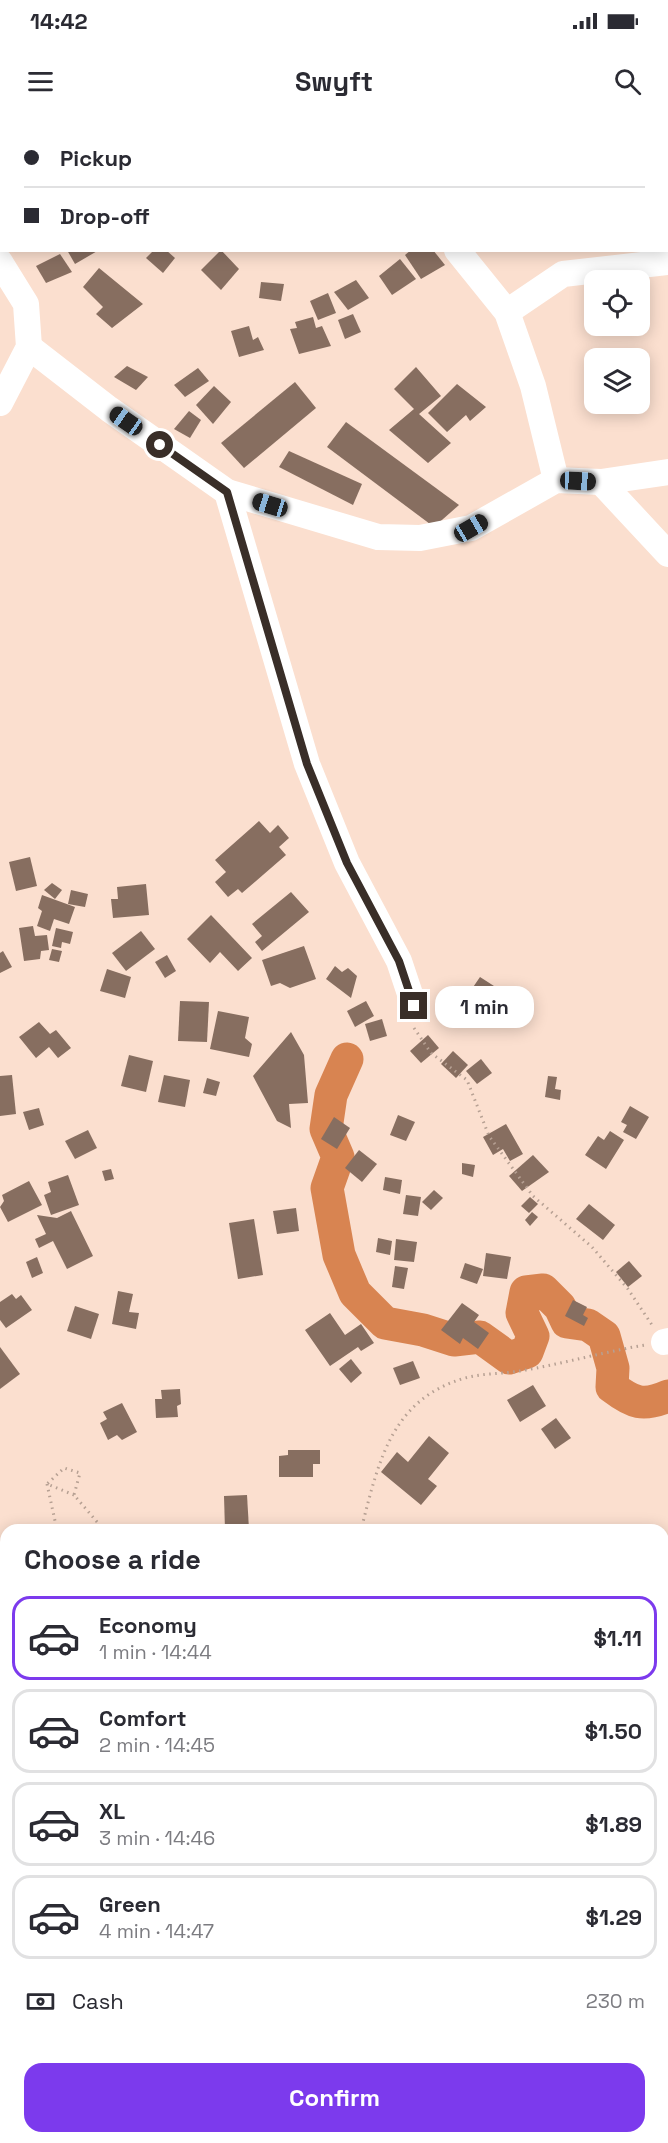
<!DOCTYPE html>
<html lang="en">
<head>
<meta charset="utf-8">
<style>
  :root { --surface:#fff; --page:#f7f7f7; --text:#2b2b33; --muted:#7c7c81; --line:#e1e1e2; --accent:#7c3aed }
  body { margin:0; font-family:"Space Grotesk",sans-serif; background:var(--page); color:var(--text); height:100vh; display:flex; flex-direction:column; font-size:22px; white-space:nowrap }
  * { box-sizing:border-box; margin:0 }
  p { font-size:20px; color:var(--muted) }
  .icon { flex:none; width:33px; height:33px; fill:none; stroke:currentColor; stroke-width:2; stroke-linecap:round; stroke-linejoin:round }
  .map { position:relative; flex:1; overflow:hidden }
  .sheet { position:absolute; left:0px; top:1404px; width:669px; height:620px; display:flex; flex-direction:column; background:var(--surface); border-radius:18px 18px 0 0; box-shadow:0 3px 15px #0003 }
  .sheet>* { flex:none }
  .guide { position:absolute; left:0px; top:0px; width:669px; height:132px; box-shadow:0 3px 15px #0003; display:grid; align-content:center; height:132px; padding:0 24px; background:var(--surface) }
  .tools { position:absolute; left:584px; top:150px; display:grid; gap:12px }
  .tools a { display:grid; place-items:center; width:66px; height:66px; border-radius:12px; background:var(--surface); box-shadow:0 3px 15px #0003; font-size:30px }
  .end { position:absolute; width:27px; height:27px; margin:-14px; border:8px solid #392e28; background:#fff; box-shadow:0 0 0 3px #fff }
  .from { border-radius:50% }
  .bubble { position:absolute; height:42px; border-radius:18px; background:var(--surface); box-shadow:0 3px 15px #0003; font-size:20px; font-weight:700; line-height:42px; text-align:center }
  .car { position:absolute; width:18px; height:36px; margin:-18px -9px; border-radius:8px; box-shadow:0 0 4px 2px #0007; background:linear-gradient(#222 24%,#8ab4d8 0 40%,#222 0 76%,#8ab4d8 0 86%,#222 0) }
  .guide b { display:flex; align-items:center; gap:21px; height:57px; font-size:22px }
  .guide b+b { border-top:2px solid var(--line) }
  .guide i { width:15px; height:15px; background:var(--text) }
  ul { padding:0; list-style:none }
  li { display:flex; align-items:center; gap:18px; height:84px; margin:0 12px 9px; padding:0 12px; border:3px solid var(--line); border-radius:18px }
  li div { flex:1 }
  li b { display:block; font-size:22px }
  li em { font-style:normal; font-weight:700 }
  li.active { border-color:var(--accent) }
  li>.icon { width:54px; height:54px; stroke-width:1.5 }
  h2 { padding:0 24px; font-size:27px; line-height:72px }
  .pay { display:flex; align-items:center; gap:15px; height:66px; padding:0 24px; font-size:22px }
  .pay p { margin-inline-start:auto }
  .primary-button { display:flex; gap:12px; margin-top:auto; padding:12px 24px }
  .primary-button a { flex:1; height:69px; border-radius:18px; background:var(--accent); color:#fff; font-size:24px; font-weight:700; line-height:69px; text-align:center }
  .status { display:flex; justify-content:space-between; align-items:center; height:42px; padding:0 30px; background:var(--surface); direction:ltr }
  .status svg { height:16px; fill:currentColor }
  header { display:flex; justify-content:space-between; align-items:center; height:78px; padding:0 24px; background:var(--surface); font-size:27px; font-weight:700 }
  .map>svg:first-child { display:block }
</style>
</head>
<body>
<div class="status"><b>14:42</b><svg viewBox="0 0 49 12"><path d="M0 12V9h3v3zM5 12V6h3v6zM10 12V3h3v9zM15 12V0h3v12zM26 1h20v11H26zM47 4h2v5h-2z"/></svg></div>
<header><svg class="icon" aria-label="menu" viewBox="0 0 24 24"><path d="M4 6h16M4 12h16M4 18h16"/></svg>Swyft<svg class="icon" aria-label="search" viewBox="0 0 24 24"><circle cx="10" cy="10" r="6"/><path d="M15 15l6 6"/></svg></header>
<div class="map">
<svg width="668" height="2023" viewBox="0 0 668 2023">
  <rect width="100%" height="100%" fill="#fbdfcf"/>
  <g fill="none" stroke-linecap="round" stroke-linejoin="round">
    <g stroke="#d88451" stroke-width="33">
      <path d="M347,939L331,975L326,1009L338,1037L327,1068L339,1135L355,1173L385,1203L423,1210L454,1220L480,1217L509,1238L527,1232L533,1216L522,1193L526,1172L543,1170L560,1187L567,1202L588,1205L604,1216L613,1248L612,1267C633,1283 643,1287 668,1276"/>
      <polyline points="663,1698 668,1695"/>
      <polyline points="654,2018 656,2023"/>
    </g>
  </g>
  <g fill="#876e60">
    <polygon points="67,130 99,130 75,144"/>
    <polygon points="154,130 166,130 175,138 163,153 146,138"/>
    <polygon points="221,130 239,149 221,170 201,150"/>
    <polygon points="411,130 433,130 445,145 421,159 405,135"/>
    <polygon points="60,134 72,152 46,163 36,146"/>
    <polygon points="400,139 416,159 392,175 379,156"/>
    <polygon points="99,148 143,184 112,208 96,194 103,187 83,167"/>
    <polygon points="356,160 369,178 348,190 334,172"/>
    <polygon points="261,162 284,164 281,181 259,178"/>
    <polygon points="328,173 336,193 318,200 310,181"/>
    <polygon points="353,194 361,212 345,219 338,200"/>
    <polygon points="313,197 316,208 322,206 331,226 299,234 290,209 297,208 295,202"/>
    <polygon points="249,206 253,220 258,217 264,230 239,237 231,211"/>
    <polygon points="127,246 148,257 136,270 114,257"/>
    <polygon points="416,247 441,276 419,294 451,323 428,343 389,310 414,289 394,269"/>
    <polygon points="198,248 209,261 185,277 174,265"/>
    <polygon points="295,262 316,288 244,348 221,323"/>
    <polygon points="457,264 486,287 470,301 466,295 447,312 428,293"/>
    <polygon points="214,266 231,282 213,304 196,285"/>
    <polygon points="189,291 201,300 190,318 174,309"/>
    <polygon points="346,302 459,385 434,407 327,327"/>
    <polygon points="289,331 362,364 353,385 279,347"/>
    <polygon points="259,701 270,713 278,705 289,718 279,727 286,735 242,773 238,769 228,777 215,762 226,752 215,740"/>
    <polygon points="30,737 37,766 16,771 9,742"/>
    <polygon points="52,763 62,770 55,779 44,770"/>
    <polygon points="146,764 149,795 113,798 111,779 118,779 117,767"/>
    <polygon points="71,770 88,774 85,787 68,784"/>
    <polygon points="291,772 309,792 262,831 255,822 262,816 252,804"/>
    <polygon points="42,775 75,787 69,804 54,799 50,811 37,806 42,791 38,788"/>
    <polygon points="211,795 252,838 238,851 220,832 210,843 187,819"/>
    <polygon points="33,806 35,816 47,815 49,830 41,831 40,839 24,841 19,808"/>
    <polygon points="56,808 73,812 70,824 62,822 61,828 52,826"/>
    <polygon points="141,811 155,829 126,851 112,833"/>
    <polygon points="304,826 316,859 290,868 280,863 271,866 262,840"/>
    <polygon points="52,829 62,831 59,842 49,840"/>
    <polygon points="3,831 12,847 0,853 0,833"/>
    <polygon points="167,835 176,851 165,858 155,842"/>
    <polygon points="335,846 342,852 348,848 357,856 351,878 326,859"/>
    <polygon points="107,849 131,857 125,878 100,871"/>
    <polygon points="480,857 508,875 497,891 483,881 479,888 465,879"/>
    <polygon points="180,881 209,882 207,922 178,921"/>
    <polygon points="366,881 374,896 355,907 347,891"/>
    <polygon points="218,891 249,897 245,918 252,924 249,937 210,929"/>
    <polygon points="382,899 387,916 370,921 365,904"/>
    <polygon points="39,902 50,914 56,910 71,928 58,938 49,927 36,938 19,917"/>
    <polygon points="291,912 304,935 308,983 289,984 291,1008 277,1001 253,956"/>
    <polygon points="428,915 439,928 421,943 410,931"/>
    <polygon points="453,931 468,945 456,958 441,944"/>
    <polygon points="129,935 153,941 146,972 121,966"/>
    <polygon points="481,939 492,953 477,964 466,951"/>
    <polygon points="12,955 16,994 0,996 0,956"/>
    <polygon points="164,955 190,960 185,987 158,982"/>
    <polygon points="548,956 557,957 555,969 561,970 560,980 545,977"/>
    <polygon points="207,958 220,962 216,976 203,973"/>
    <polygon points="630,986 649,997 636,1019 623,1012 627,1005 621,1002"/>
    <polygon points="39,988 44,1005 29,1010 23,992"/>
    <polygon points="398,995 415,1002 406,1021 390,1015"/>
    <polygon points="334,997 350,1008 337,1029 321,1019"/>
    <polygon points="506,1004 523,1034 510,1041 503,1029 493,1035 483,1017"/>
    <polygon points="88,1010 97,1028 75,1039 65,1021"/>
    <polygon points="610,1011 624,1020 606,1049 585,1035 598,1016 604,1020"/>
    <polygon points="359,1030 377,1044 362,1062 345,1048"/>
    <polygon points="533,1035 549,1052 522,1071 509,1056"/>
    <polygon points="462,1043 475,1045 473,1057 462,1054"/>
    <polygon points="111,1049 114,1059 105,1061 102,1051"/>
    <polygon points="68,1055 79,1085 51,1095 44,1075 51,1072 48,1062"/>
    <polygon points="385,1057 402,1060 400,1074 383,1070"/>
    <polygon points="29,1061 42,1085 8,1102 0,1087 4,1081 2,1075"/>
    <polygon points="434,1070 443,1078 431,1090 422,1082"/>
    <polygon points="406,1075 421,1077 418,1096 403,1094"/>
    <polygon points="530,1077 538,1084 529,1093 521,1086"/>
    <polygon points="589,1084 615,1105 603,1120 576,1099"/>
    <polygon points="296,1088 299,1111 277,1114 273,1091"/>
    <polygon points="71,1091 93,1136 67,1149 53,1121 39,1128 35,1119 46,1114 37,1095 57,1098"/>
    <polygon points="532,1092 538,1097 530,1106 525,1100"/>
    <polygon points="254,1099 263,1155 238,1159 229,1103"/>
    <polygon points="378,1118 392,1121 390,1135 376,1132"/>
    <polygon points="396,1119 417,1122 414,1142 394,1140"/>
    <polygon points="486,1133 511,1137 507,1159 483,1156"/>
    <polygon points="37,1137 43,1153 32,1158 26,1142"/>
    <polygon points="629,1141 642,1156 628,1167 616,1152"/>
    <polygon points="465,1143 483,1149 477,1164 460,1158"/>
    <polygon points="395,1146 408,1148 404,1169 392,1167"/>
    <polygon points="118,1171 133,1174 129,1192 139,1193 136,1209 112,1204"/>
    <polygon points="12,1174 16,1179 21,1175 32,1190 6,1208 0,1200 0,1182"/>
    <polygon points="573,1180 587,1187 583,1195 588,1198 584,1206 565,1196"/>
    <polygon points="462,1183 479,1195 474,1202 489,1213 478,1229 463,1218 460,1224 441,1210"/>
    <polygon points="75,1186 99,1194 91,1219 67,1211"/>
    <polygon points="330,1193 345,1215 361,1204 374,1223 361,1231 358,1227 330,1246 305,1210"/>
    <polygon points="0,1227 20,1254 0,1269"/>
    <polygon points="351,1239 362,1253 351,1263 339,1249"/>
    <polygon points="413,1241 420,1258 400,1265 393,1248"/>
    <polygon points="533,1265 546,1286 520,1302 507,1280"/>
    <polygon points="180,1269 181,1284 177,1286 178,1297 156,1298 155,1279 162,1279 161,1270"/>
    <polygon points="122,1283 137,1312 122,1320 117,1315 108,1320 100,1303 107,1299 103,1292"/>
    <polygon points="556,1298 571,1318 555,1329 541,1309"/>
    <polygon points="429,1316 449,1333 428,1359 437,1366 421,1385 381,1352 397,1332 408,1342"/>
    <polygon points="288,1330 320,1330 320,1344 313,1344 313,1357 279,1357 279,1336 288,1335"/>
    <polygon points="247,1375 249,1409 225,1410 224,1376"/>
    <polygon points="663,1474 668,1474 668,1490 663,1489"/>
    <polygon points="0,1630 6,1631 6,1661 0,1661"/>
  </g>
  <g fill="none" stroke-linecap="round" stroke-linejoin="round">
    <g stroke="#b6a093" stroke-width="3" stroke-dasharray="1.5 4.5" stroke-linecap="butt">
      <polyline points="414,908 431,933 467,960 489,1016 533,1076 592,1127 628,1169 652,1205"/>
      <polyline points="47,1364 57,1410"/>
      <polyline points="74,1375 47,1364 64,1348 80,1353 74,1375 104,1410"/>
      <path d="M357,1410L362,1406C379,1340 392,1279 465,1258C483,1253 502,1254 520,1251C562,1244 603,1232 645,1225"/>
      <polyline points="0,1900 6,1895"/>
    </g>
    <g stroke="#fff" stroke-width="26">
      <polyline points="385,0 385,2"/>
      <polyline points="22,2 24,0"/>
      <polyline points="0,29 2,27"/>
      <polyline points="457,130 507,192 533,266 556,360"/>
      <polyline points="0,142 26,184 29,227 0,283"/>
      <polyline points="507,192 563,154 668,142"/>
      <polyline points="29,227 109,289 227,372 378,417 420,418 471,408 556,360 601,362 668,352"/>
      <polyline points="601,362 668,434"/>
      <polyline points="227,372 307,644 347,743 399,841 414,886"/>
      <polyline points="664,1222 668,1221"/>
    </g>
  </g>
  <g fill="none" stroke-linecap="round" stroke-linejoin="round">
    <polyline stroke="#392e28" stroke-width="8" points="160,325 227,372 307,644 347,743 399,841 414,886"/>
  </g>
</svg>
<div class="tools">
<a><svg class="icon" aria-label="locate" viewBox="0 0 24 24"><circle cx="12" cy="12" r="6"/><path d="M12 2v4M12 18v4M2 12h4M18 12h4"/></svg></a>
<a><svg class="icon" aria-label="layers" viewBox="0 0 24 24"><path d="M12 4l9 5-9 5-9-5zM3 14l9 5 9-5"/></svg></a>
</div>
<i class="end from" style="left:160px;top:325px"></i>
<i class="end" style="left:414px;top:886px"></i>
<div class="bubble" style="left:435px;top:866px;width:99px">1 min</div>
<i class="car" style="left:126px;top:301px;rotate:305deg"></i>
<i class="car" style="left:578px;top:361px;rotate:93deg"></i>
<i class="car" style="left:270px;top:385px;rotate:287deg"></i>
<i class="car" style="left:471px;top:408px;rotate:60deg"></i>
<div class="guide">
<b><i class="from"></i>Pickup</b>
<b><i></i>Drop-off</b>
</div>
<section class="sheet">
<h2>Choose a ride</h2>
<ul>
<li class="active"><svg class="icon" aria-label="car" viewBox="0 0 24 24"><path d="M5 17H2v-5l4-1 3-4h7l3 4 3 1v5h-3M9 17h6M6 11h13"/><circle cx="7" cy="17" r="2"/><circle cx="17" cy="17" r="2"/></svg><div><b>Economy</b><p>1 min · 14:44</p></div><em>$1.11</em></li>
<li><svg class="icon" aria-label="car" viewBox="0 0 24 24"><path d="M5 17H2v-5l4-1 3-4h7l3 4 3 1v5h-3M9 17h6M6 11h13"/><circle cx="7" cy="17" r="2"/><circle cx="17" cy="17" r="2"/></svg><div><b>Comfort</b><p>2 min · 14:45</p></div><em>$1.50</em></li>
<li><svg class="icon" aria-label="car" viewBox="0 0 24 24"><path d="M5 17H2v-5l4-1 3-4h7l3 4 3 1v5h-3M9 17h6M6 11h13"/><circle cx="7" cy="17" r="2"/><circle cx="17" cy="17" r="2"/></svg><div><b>XL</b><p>3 min · 14:46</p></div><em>$1.89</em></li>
<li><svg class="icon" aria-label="car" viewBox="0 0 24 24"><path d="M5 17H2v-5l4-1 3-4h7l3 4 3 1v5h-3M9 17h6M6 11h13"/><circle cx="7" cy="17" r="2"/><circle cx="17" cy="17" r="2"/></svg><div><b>Green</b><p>4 min · 14:47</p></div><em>$1.29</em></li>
</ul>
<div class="pay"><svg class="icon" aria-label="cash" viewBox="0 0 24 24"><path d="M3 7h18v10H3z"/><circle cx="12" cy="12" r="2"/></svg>Cash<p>230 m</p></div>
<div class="primary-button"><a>Confirm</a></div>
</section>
</div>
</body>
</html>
